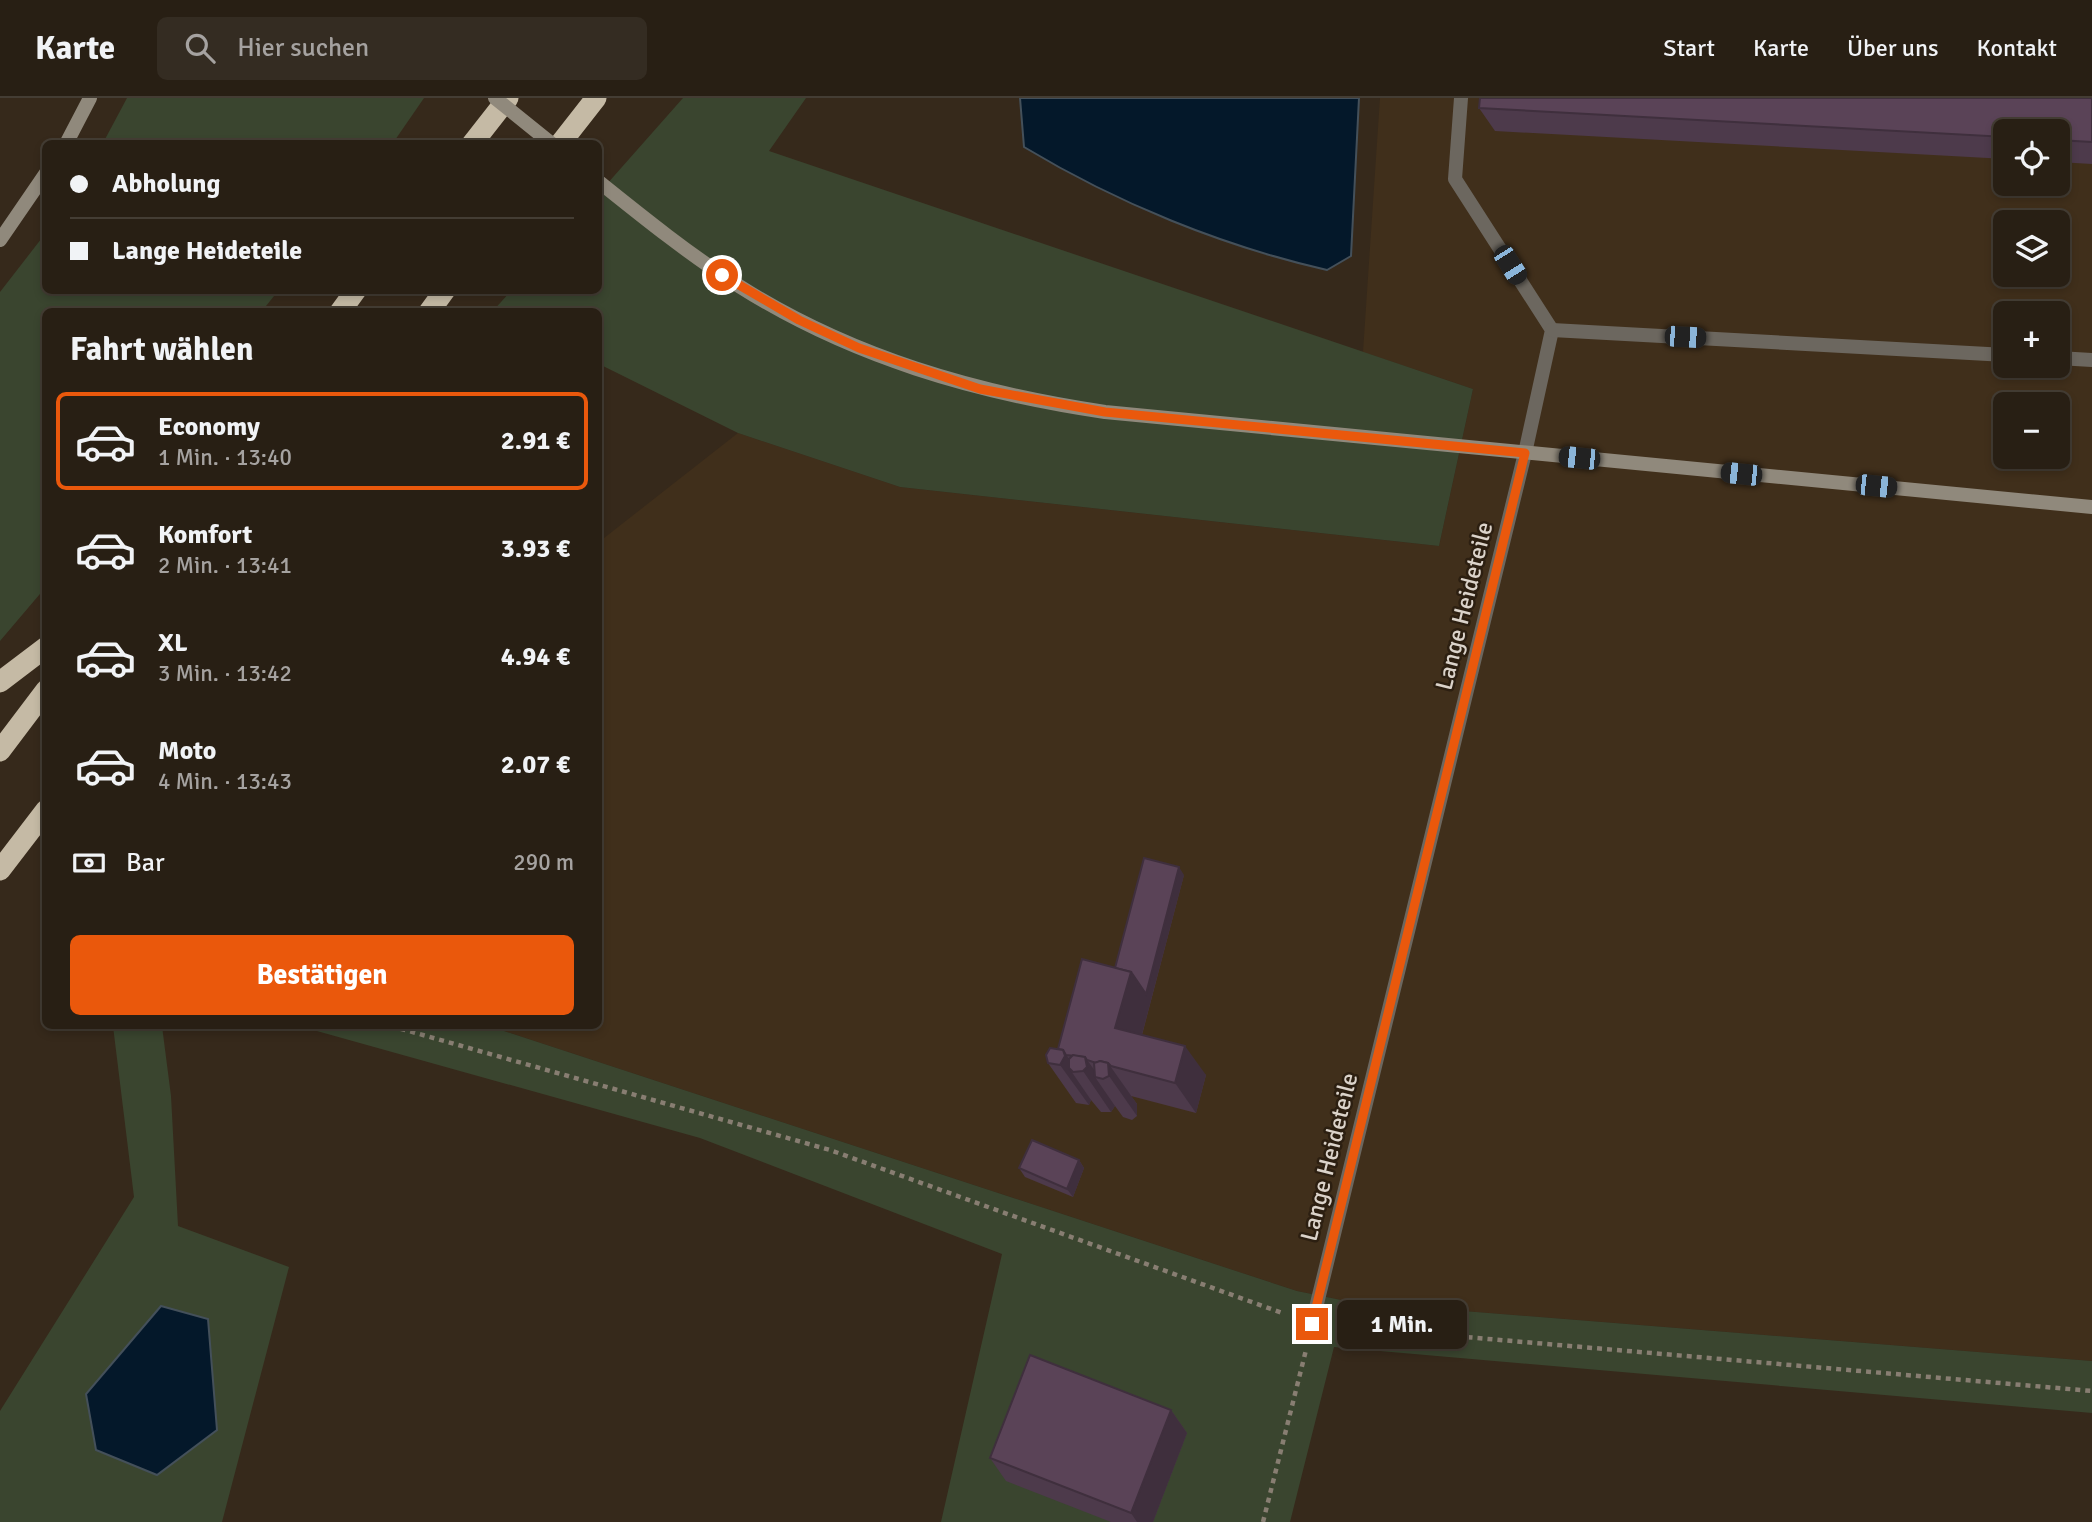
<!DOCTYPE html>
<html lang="de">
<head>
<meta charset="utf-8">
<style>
  :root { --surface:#281f14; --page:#342c22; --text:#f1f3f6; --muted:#a5a2a0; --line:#443d34; --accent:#ea580c }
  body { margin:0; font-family:Signika,sans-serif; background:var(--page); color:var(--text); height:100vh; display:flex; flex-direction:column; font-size:26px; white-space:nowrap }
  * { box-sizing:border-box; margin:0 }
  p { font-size:23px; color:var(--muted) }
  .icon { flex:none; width:38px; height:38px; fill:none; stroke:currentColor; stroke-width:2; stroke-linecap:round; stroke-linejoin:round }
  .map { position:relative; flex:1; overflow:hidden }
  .sheet { position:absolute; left:42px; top:210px; width:560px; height:721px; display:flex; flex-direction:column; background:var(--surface); border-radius:10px; box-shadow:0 4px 10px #0003,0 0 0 2px var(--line) }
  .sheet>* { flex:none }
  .top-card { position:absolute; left:42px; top:42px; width:560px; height:154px; border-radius:10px; box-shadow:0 4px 10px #0003,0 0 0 2px var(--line); display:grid; align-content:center; height:154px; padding:0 28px; background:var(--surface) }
  .tools { position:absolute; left:1993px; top:21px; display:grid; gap:14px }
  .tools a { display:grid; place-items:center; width:77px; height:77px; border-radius:10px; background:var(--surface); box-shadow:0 4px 10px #0003,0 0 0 2px var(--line); font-size:35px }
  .end { position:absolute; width:32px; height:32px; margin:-16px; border:9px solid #ea580c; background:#fff; box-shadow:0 0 0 4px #fff }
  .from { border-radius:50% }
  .bubble { position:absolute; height:49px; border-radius:10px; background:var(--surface); box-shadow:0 4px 10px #0003,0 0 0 2px var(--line); font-size:23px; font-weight:700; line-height:49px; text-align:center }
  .car { position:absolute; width:21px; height:42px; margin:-21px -10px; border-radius:9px; box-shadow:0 0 5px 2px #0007; background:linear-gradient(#222 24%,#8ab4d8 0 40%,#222 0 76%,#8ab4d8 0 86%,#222 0) }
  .top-card b { display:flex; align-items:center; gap:24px; height:66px; font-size:26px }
  .top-card b+b { border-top:2px solid var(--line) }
  .top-card i { width:18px; height:18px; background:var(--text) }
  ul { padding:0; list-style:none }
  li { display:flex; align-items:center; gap:21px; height:98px; margin:0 14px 10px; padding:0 14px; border:4px solid transparent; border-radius:10px }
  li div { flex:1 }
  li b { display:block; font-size:26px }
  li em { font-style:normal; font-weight:700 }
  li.current { border-color:var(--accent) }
  li>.icon { width:63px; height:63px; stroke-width:1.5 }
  h2 { padding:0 28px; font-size:32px; line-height:84px }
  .pay { display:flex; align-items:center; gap:18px; height:77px; padding:0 28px; font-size:26px }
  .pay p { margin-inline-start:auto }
  .action { display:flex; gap:14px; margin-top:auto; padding:14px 28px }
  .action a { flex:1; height:80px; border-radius:10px; background:var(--accent); color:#fff; font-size:28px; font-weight:700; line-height:80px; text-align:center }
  header { display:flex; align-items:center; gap:42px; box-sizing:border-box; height:98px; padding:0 35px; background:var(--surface); border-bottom:2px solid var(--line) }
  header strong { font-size:33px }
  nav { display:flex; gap:38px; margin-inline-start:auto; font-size:24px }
  .search { width:490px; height:63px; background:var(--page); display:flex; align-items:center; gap:18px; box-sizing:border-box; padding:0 24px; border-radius:10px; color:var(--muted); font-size:26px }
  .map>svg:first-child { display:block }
</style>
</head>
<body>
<header>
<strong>Karte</strong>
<div class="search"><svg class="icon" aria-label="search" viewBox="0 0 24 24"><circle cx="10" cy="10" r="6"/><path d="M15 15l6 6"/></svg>Hier suchen</div>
<nav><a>Start</a><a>Karte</a><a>Über uns</a><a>Kontakt</a></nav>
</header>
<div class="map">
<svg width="2092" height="1424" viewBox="0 0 2092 1424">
  <rect width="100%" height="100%" fill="#36291b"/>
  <path fill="#402f1b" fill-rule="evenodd" d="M1380,0H2092V1263L1351,1204L1297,1193L489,928H598L599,444L738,335L900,389L1439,448L1473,291L1363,254ZM2006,33H2058V86H2006ZM2006,124H2058V177H2006ZM2006,215H2058V268H2006ZM2006,306H2058V359H2006Z"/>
  <g fill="#3a452f">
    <polygon points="127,0 424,0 393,45 103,45"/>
    <polygon points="683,0 806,0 769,53 1473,291 1439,448 900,389 738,335 599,266 598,214 492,214 511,193 598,192 599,95"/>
    <polygon points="45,136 46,192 278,193 262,213 46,214 45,490 0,543 0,194"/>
    <polygon points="113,928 162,928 171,998 178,1128 289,1169 222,1424 0,1424 0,1313 134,1099"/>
    <polygon points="299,928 489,928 1297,1193 1351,1204 2092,1263 2092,1315 1334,1249 1290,1424 941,1424 1002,1156 700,1040"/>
  </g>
  <g fill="#04182a" stroke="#44505a" stroke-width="2">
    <path d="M1020,0H1359L1351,158L1327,172C1222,148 1117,105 1024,49Z"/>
    <polygon points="161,1208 208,1221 217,1332 157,1377 96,1352 86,1296"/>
  </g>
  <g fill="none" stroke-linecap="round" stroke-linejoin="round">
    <g stroke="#887e72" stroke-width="4.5" stroke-dasharray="5 5" stroke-linecap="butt">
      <polyline points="391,928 830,1052 1285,1216"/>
      <polyline points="1338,1228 2092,1293"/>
      <polyline points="1263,1424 1306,1252"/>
    </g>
    <g stroke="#6c675f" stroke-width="14">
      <polyline points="1461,0 1455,81 1552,232 1525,355"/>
      <polyline points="1552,232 2006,257"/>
      <polyline points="2058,260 2092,262"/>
    </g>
    <polyline stroke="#6c675f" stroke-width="14" points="1312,1226 1525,355"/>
    <g stroke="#90897c" stroke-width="14">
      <polyline points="66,46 90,0"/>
      <path d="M598,83C644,120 690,157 739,188C851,259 976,295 1105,314L2092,409"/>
      <polyline points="0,142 46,75"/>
    </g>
    <g stroke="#c5baa5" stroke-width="21">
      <polyline points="472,46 508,0"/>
      <polyline points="560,46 596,0"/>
      <polyline points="340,214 356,192"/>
      <polyline points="429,214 445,192"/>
      <polyline points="0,584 46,549"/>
      <polyline points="0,653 46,592"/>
      <polyline points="0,772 46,712"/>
    </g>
    <polyline stroke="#90897c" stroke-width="14" points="495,0 552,46"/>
  </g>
  <g fill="#4d3a4b">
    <polygon points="2092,0 2092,66 2058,64 2058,33 2006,33 2006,61 1495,33 1479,10"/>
    <polygon points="1184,777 1142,937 1206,977 1196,1015 1131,998 1137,1006 1137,1018 1132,1022 1123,1019 1115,1008 1111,1014 1101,1014 1091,1002 1089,1007 1076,1005 1048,965 1115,870"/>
    <polygon points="1079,1062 1084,1070 1073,1099 1025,1079 1019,1070"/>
    <polygon points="1171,1312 1187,1335 1153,1424 1111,1424 1006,1383 990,1360"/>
  </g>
  <g fill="#3f2f3d">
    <polygon points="1179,769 1184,777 1136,959 1115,930 1131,874"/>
    <polygon points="1185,948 1206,977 1196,1015 1175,985"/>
    <polygon points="1063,952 1078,974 1069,970 1091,1002 1089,1007 1060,967"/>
    <polygon points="1085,959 1100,980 1095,979 1115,1008 1111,1014 1083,973"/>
    <polygon points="1108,965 1137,1006 1137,1018 1109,978"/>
    <polygon points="1079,1062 1084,1070 1073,1099 1067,1091"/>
    <polygon points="1171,1312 1187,1335 1153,1424 1137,1424 1131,1415"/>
  </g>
  <g fill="#5a4357" stroke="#3f2f3d" stroke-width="2">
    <polygon points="1480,0 2092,0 2092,44 2058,42 2058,33 2006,33 2006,39 1479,10"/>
    <polygon points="1144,760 1179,769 1146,896 1131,874 1115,870"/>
    <polygon points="1082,861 1131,874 1115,930 1185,948 1175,985 1111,968 1108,965 1100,963 1096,965 1087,962 1085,959 1066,957 1063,952 1058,951"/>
    <polygon points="1050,950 1063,952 1065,958 1060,967 1048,965 1046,957"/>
    <polygon points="1073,957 1085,959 1087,969 1083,973 1073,974 1069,970 1069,961"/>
    <polygon points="1100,963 1108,965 1109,978 1103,981 1095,979 1094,965"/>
    <polygon points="1032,1042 1079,1062 1067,1091 1019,1070"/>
    <polygon points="1030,1257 1171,1312 1131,1415 990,1360"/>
  </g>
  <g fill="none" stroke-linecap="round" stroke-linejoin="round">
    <polyline stroke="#ea580c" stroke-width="9" points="722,177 799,222 859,250 980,291 1105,314 1525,355 1312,1226"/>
  </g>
  <g text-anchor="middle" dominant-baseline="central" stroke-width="5" stroke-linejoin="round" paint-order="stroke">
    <g font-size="24" fill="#dbd3ca" stroke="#2c1f11">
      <text transform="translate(1464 508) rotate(-76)">Lange Heideteile</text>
      <text transform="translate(1329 1059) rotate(-76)">Lange Heideteile</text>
    </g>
  </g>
</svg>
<div class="tools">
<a><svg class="icon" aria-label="locate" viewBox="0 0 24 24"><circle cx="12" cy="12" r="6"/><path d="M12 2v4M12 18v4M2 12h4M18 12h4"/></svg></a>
<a><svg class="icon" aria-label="layers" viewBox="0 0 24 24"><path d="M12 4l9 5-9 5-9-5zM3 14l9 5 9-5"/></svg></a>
<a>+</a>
<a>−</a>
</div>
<i class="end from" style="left:722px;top:177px"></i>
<i class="end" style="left:1312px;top:1226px"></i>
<div class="bubble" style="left:1337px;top:1202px;width:130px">1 Min.</div>
<i class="car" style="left:1510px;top:167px;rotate:148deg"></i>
<i class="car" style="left:1685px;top:239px;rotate:93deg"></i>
<i class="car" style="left:1579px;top:360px;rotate:276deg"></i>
<i class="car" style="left:1741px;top:376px;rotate:276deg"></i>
<i class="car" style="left:1876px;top:388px;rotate:96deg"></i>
<div class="top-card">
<b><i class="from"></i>Abholung</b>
<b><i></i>Lange Heideteile</b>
</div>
<section class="sheet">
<h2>Fahrt wählen</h2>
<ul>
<li class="current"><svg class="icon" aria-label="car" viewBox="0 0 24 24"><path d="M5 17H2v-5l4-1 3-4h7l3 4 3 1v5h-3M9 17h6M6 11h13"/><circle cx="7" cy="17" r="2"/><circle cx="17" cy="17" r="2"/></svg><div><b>Economy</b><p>1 Min. · 13:40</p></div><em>2.91 €</em></li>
<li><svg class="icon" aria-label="car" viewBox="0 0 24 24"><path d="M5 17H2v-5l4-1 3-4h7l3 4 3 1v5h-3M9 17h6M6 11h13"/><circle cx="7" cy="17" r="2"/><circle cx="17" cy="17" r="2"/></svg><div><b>Komfort</b><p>2 Min. · 13:41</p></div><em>3.93 €</em></li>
<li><svg class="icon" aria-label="car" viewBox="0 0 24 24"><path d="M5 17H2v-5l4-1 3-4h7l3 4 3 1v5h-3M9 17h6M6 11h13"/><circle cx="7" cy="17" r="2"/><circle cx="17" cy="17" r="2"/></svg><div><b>XL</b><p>3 Min. · 13:42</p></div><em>4.94 €</em></li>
<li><svg class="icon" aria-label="car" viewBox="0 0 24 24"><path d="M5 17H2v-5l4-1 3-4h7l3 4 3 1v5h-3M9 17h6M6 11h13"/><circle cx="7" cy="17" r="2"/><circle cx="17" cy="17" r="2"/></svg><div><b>Moto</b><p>4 Min. · 13:43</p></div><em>2.07 €</em></li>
</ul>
<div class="pay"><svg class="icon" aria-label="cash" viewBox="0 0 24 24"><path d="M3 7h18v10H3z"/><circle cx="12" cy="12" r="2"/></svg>Bar<p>290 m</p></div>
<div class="action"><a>Bestätigen</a></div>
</section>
</div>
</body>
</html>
